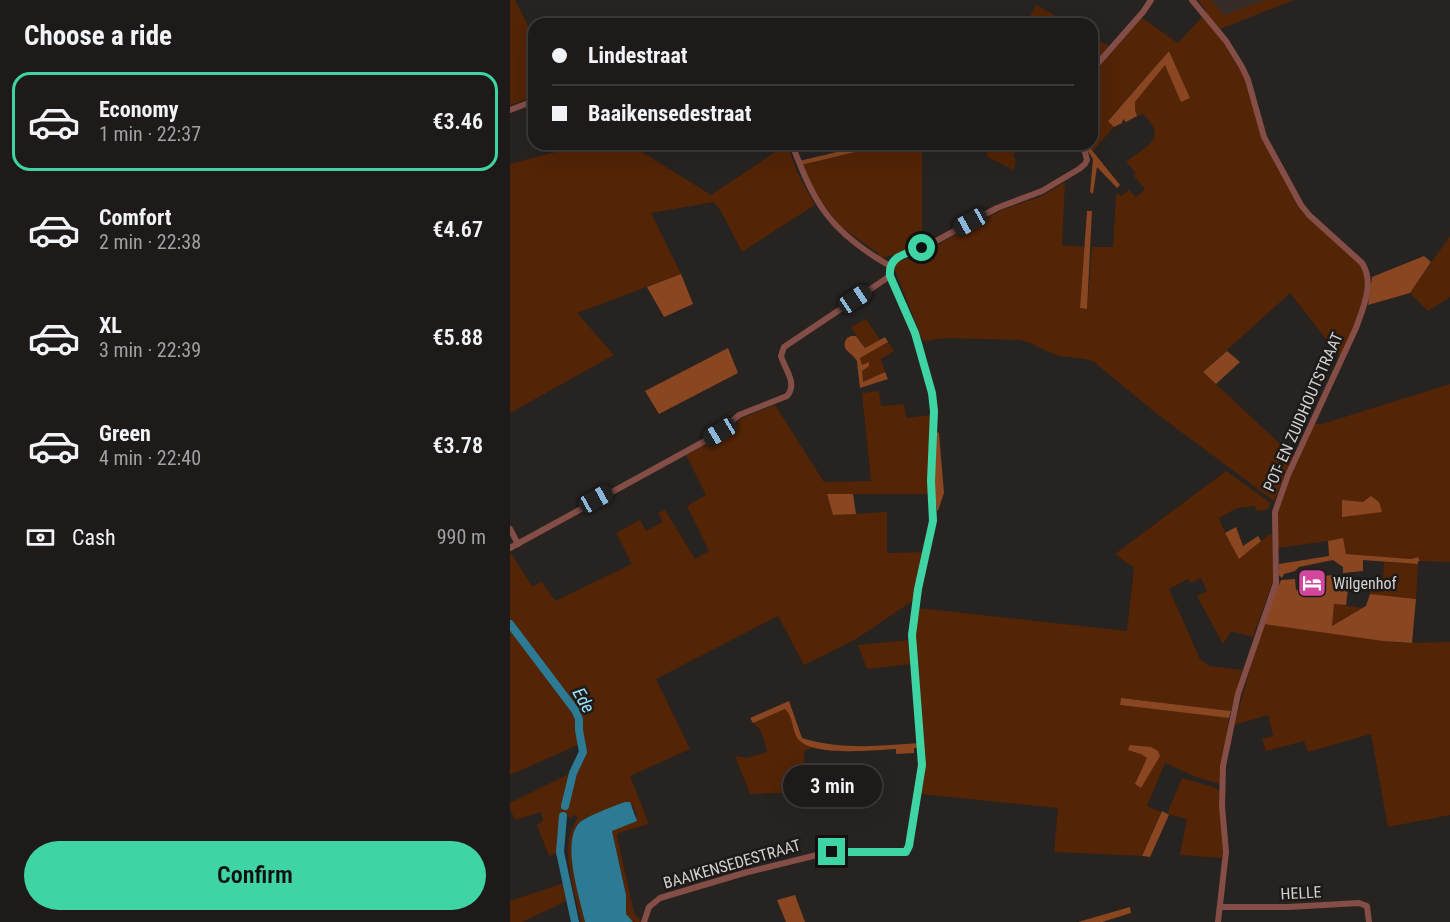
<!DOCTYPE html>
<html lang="en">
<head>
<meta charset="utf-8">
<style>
  :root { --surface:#1d1a19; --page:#2a2726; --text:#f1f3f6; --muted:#a0a1a2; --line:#3b3838; --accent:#3ed4a3 }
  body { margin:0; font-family:"Roboto Condensed",sans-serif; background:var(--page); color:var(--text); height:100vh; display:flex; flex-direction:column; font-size:22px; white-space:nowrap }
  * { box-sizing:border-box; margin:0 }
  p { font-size:20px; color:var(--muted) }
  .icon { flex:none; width:33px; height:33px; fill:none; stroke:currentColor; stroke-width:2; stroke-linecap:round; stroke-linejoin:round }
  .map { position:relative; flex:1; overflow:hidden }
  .side { display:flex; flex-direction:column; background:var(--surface); width:510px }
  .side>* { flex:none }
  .banner { position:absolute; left:18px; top:18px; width:570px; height:132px; border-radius:18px; box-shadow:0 6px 24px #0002,0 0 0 2px var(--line); display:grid; align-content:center; height:132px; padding:0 24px; background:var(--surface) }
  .end { position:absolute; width:27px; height:27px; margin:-14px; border:8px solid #3ed4a3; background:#111; box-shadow:0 0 0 3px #111 }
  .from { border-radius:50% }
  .bubble { position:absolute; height:42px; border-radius:21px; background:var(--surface); box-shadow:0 6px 24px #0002,0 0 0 2px var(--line); font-size:20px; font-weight:600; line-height:42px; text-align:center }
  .car { position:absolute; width:18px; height:36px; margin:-18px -9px; border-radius:8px; box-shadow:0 0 4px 2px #0007; background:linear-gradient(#222 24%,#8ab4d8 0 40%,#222 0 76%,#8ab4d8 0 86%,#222 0) }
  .banner b { display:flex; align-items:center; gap:21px; height:57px; font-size:22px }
  .banner b+b { border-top:2px solid var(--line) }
  .banner i { width:15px; height:15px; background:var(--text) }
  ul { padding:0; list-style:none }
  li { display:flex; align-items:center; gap:18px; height:99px; margin:0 12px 9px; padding:0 12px; border:3px solid transparent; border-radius:18px }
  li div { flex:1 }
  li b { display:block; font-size:22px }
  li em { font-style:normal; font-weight:600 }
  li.active { border-color:var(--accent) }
  li>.icon { width:54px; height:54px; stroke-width:1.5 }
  h2 { padding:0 24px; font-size:27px; line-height:72px }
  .pay { display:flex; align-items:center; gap:15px; height:66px; padding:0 24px; font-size:22px }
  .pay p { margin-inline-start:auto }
  .button { display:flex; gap:12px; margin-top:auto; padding:12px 24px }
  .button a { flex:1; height:69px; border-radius:36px; background:var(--accent); color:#111; font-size:24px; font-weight:600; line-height:69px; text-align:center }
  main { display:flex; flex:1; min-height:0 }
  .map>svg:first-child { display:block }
</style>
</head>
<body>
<main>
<section class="side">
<h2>Choose a ride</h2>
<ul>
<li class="active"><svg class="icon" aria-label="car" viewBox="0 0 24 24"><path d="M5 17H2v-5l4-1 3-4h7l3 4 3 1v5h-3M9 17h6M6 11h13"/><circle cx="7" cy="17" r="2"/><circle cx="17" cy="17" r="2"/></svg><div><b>Economy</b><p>1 min · 22:37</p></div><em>€3.46</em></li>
<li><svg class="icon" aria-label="car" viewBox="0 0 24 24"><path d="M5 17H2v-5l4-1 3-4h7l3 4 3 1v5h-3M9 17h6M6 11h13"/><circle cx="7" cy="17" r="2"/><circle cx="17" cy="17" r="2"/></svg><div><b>Comfort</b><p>2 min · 22:38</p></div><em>€4.67</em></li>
<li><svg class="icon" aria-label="car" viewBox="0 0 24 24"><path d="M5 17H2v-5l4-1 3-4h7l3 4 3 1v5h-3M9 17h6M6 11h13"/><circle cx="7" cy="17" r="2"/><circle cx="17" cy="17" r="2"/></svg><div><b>XL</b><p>3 min · 22:39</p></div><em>€5.88</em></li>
<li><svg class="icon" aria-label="car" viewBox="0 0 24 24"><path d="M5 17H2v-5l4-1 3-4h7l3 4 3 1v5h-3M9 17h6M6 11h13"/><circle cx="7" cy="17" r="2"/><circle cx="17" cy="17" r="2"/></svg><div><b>Green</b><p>4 min · 22:40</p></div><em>€3.78</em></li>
</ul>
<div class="pay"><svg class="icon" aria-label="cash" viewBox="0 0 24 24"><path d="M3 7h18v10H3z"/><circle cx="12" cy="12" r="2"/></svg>Cash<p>990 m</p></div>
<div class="button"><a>Confirm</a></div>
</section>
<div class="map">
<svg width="940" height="922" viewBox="0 0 940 922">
  <rect width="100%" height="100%" fill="#272321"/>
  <polygon fill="#352c27" points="688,0 784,0 710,29 695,12 696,10"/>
  <g fill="#532406">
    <polygon points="0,0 5,0 24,37 24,97 0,105"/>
    <polygon points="688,0 701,0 714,15 755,0 784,0 710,29 695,12 696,10"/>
    <polygon points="526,5 560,24 516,24"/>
    <path d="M692,17L708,34L728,66L736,81L743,108L782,194L851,266C865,292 841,332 830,357L780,293L693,372L783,456L764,501L647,414L584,362C573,357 562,358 550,356C536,353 524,342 509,340L436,338L413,341L384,268L387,262L410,254L494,209L530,197L555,182L552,245L574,247L570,308L577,309L582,247H603L606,195L608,193L611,196L619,190L626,197L635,189L623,175L626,173L616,162C636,146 659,139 633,114L627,116L625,110V102L655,65L671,101L680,98L659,51L598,120L604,127L583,151L577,144H582V74L632,18L668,43Z"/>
    <polygon points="582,37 599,46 582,66"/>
    <polygon points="76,144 119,144 201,195 277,144 287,172 305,205 232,252 211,211 204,202 141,213 171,274 67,313 104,355 0,413 0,164"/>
    <polygon points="379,144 412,144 412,247 372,258 368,256 369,254 330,226 306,195 291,165"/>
    <polygon points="478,144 518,144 513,148 508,148 503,156 506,160 504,170 477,157"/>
    <polygon points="940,236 940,297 918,311 900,293"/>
    <polygon points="356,319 370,340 355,348 341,327"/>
    <polygon points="378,342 384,351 371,359 375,372 353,382 350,357"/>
    <polygon points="940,384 940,562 910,561 908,557 901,559 836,554 832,539 768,548 766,517 772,495 804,424 812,424"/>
    <path d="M369,391L371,406L394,404L396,418L421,415L420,494H317L323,515L377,512V553L414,552L404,600L346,639L294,665L268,616L146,679L180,749L120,776L139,824L108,833L107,836L124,913L132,922H123L116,914V895L102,831L127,816L123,806C109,809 80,812 70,822C51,841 70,899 75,922H71C65,890 47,846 68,818L65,815L60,818L57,815L54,816L53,832L51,831L48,849L53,850L63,898L12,922H0V901L54,883L46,853L39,856L27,825L33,821L31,812L5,820L0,809V803L65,771L71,751L70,744L0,775V552L22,586L32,582L45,601L122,564L106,533L130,520L136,531L153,522L148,513L155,510L185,559L199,551L177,506L196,495L176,455L217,433L232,418L265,405L314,482L361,481L352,393Z"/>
    <polygon points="716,471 761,503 757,510 746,511 745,506 727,508 709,518 715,533 729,558 760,534 762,535 763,581 743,637 721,631 713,644 687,596 697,591 691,578 681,583 678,579 659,589 690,659 699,666 732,670 721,711 611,698 610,705 719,718 710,784 686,777 655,763 637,806 651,812 632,856 544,852 548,808 411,794 415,762 405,641 408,608 617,631 624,568 605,554"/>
    <polygon points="874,562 908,564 906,599 860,594 862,583 873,582"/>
    <polygon points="824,604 854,608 822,626"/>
    <polygon points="753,624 891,643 940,642 940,815 878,827 861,734 798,752 794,741 756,751 752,739 763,736 758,715 724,725"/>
    <polygon points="400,640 402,664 357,669 348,645"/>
    <path d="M275,709C289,721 276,734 303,747L294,751V792L240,794L225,756L237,758L257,752C254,741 253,729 243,723Z"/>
    <polygon points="672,778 706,788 710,792 713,858 670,855 677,819 657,814"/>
  </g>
  <g fill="#894620">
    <polygon points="659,51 680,98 671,102 655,65 625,102 625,110 627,116 616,122 613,119 612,123 604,127 598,121"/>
    <polygon points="361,144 379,144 291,165 289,161"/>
    <polygon points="573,144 577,144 610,185 607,188 587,167 583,194 580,192 583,159"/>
    <polygon points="577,211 582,211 577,309 570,308"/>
    <polygon points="914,256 921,262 900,293 858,305 862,277"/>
    <polygon points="171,274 183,304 154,317 137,287"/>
    <path d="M341,336H346L355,348L375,337L378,342L350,358L352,365L359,362V366L352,371L353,382L375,372L378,379L350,388L347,361C342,352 329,350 337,338Z"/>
    <polygon points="218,348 228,373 149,414 135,391"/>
    <polygon points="717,351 730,362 706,384 693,372"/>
    <path d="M427,432L429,433L434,493L428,511L427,510C423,484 423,458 427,432Z"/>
    <polygon points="317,494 343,494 346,514 323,515"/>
    <polygon points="861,496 869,502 872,512 832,517 832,500 853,502"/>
    <polygon points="726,527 733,546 748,536 751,541 729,559 715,533"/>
    <polygon points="833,538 836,554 901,559 908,557 910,561 908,561 908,564 853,560 853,571 833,573 833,567 823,560 789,567 785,571 774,574 772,578 769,575 769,564 819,556 818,541"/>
    <polygon points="823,575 823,588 838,588 836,605 824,604 822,626 856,606 860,594 906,599 902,643 873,641 753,624 767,585 769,585 771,580 785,579 786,590 813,588 814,576"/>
    <polygon points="611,698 721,711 719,718 610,705"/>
    <path d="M279,701L292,738C331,750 369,746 410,743V747L404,748V753L386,754V749C364,750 302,757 288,739C281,729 284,717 275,709L243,723L240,718Z"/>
    <polygon points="620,745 641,747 648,751 650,756 631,788 625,784 637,758 631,754 618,750"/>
    <polygon points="652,811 659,815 640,857 632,856"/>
    <polygon points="285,895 295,922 276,922 267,900"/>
    <polygon points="620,907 621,913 592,922 568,922"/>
  </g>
  <path fill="#2d7a94" d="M115,802H120L127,821L102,831L116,895V914L123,922H75C70,898 51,843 69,823C75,817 106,805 115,802Z"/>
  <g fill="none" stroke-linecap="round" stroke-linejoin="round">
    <g stroke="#2d7a94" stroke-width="8">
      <polyline points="0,624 65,710 69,719 69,730 73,752 63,773 55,806"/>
      <polyline points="53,816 50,852 65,922"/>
    </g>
    <g stroke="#844e47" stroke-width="6">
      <path d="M682,0L716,41L732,67L738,80L754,137L791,205L799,215L852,263C865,283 853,308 846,328L778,475L765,512L766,583L728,694L713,766L712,806L716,852L708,922"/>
      <polyline points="582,70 633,12 641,0"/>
      <polyline points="0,110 24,101"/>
      <path d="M282,144C305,206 321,232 380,266"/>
      <polyline points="0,529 8,544"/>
      <path d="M0,548L195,441L210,432L229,415L277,396C288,383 275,370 271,356L274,347L380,276"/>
      <polyline points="710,907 778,907 849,903 857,906 859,922"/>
      <polyline points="134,922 139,907 150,898 234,873 315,853 336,851 393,853 398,850 412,765 402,635 408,589 423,521 421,481 424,411 422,393 409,344 399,318 380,276 380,266 387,257 413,248 487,208 532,191 569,169 575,164 577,160 575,152 570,144"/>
    </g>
  </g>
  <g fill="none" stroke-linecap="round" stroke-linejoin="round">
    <path stroke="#3ed4a3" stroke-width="8" d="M322,852H396L399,846L412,765L402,635L408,589L423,521L421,481L424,411L422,393L405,333L380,276C378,255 397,254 412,248"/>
  </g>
  <defs>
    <g id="hotel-square" transform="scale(1.5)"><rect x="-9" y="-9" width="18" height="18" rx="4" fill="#d1479c" stroke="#1d1a18"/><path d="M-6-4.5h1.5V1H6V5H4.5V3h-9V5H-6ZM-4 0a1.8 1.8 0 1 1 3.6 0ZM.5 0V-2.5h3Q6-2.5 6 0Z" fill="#fff"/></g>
  </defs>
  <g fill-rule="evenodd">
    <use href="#hotel-square" x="802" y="583"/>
  </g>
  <g text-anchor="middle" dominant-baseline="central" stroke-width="5" stroke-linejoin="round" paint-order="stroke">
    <g font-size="16" fill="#d4d1d0" stroke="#1d1a18">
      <text transform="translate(793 412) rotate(-66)">POT- EN ZUIDHOUTSTRAAT</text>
      <text transform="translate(222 864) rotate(-16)">BAAIKENSEDESTRAAT</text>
      <text transform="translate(791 893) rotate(-3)">HELLE</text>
    </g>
    <g font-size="16" fill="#d4d1d0" stroke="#1d1a18" text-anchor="start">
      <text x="823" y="583">Wilgenhof</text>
    </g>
    <g font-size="18" font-style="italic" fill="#9ae2fd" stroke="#1d1a18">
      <text transform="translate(74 700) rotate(60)">Ede</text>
    </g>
  </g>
</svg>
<i class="end from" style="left:412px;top:248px"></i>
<i class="end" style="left:322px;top:852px"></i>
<div class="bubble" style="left:273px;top:765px;width:99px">3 min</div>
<i class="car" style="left:460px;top:222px;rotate:241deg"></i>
<i class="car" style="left:345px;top:299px;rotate:56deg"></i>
<i class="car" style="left:210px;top:432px;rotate:239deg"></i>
<i class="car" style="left:86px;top:499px;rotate:61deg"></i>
<div class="banner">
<b><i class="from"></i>Lindestraat</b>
<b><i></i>Baaikensedestraat</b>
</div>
</div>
</main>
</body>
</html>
